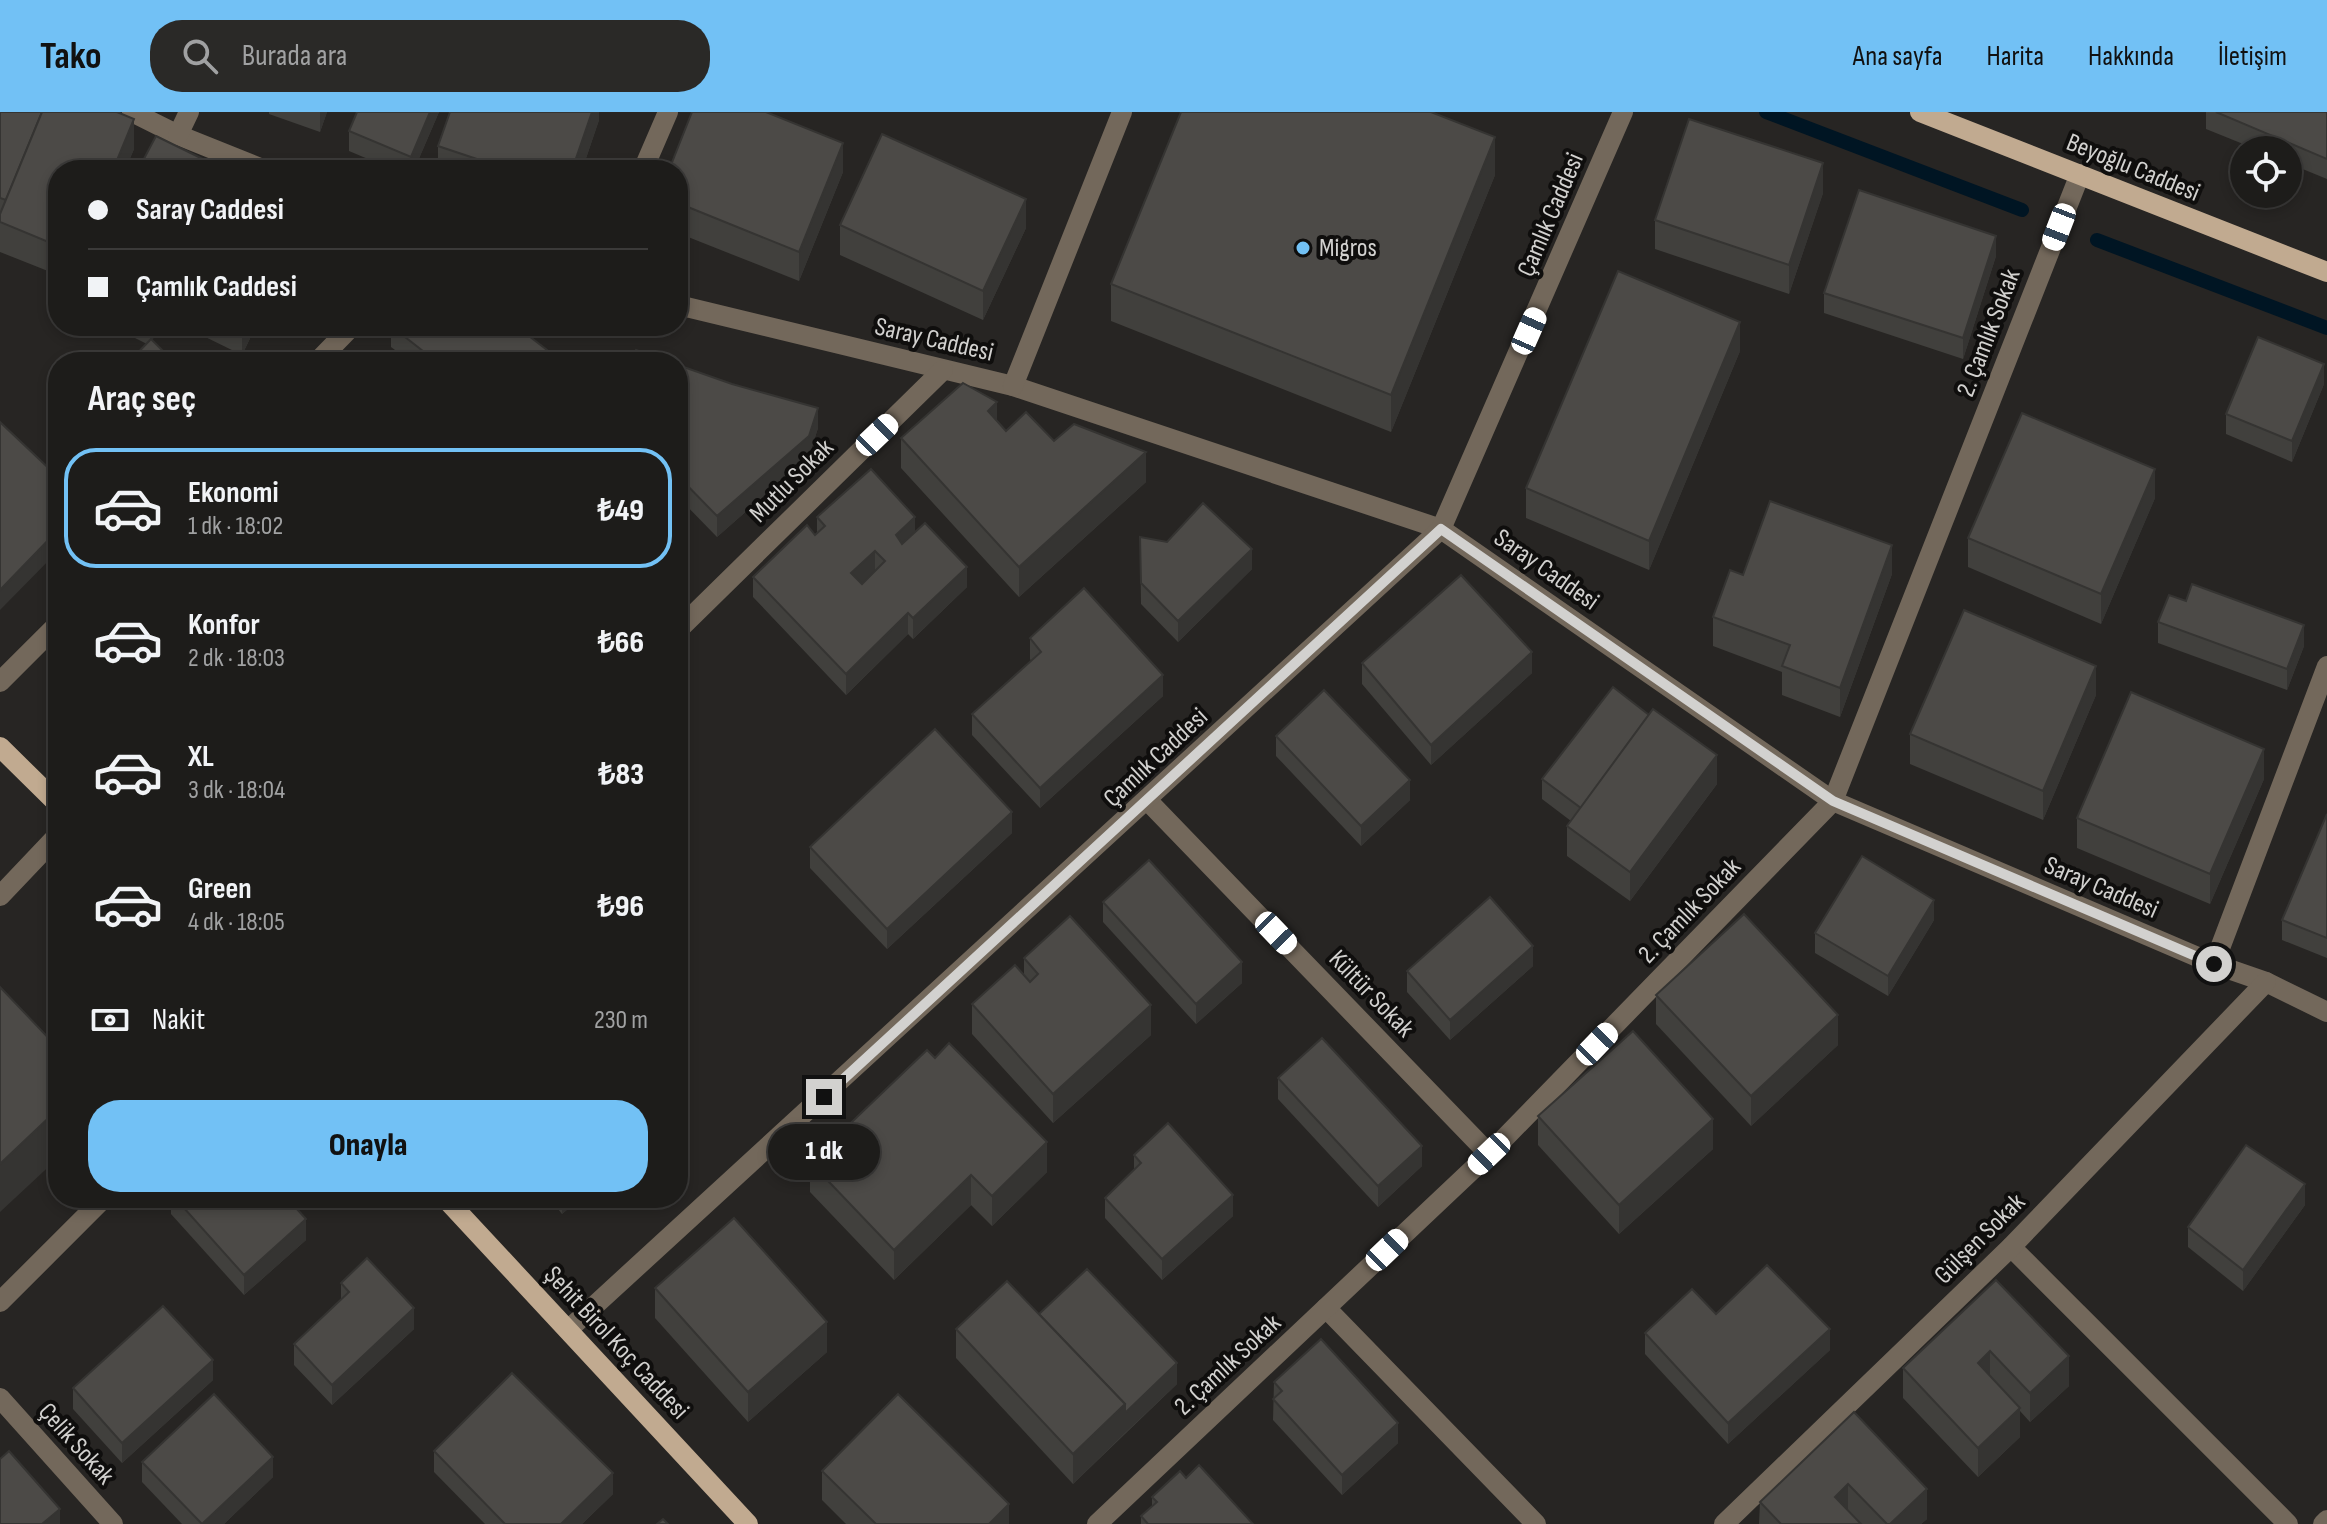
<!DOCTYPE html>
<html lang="tr">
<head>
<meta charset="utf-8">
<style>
  :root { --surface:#1d1c1a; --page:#2a2927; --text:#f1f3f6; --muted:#a0a1a2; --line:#3b3a39; --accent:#72c1f5 }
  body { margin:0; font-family:"Sofia Sans Condensed",sans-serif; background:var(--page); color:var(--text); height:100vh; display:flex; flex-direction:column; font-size:30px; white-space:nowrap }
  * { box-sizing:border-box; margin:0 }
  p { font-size:26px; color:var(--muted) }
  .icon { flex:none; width:44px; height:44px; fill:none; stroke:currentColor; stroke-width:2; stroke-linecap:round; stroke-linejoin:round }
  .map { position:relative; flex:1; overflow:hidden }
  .side { position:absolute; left:48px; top:240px; width:640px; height:856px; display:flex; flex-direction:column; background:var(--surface); border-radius:32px; box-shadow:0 4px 12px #0003,0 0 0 2px var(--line) }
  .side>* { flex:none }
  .guide { position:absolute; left:48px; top:48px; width:640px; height:176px; border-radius:32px; box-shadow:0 4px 12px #0003,0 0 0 2px var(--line); display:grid; align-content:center; height:176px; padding:0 40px; background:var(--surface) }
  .controls { position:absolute; left:2230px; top:24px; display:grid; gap:16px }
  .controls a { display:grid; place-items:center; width:72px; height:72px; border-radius:50%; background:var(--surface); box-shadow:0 4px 12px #0003,0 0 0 2px var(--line); font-size:40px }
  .end { position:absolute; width:36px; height:36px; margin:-18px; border:10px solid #d2d1cf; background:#111; box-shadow:0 0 0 4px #111 }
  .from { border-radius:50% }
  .bubble { position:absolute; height:56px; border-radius:28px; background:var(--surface); box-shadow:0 4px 12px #0003,0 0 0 2px var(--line); font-size:26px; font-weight:800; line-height:56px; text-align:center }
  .car { position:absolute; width:24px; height:48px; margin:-24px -12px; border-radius:10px; box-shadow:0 0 6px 2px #0007; background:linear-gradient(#fff 24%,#345 0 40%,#fff 0 76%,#345 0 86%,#fff 0) }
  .guide b { display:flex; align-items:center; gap:28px; height:76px; font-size:30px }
  .guide b+b { border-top:2px solid var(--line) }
  .guide i { width:20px; height:20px; background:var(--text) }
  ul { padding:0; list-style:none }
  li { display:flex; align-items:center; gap:24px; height:120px; margin:0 16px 12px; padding:0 24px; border:4px solid transparent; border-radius:32px }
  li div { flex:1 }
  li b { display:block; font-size:30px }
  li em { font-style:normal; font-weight:800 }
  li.current { border-color:var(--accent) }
  li>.icon { width:72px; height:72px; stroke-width:1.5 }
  h2 { padding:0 40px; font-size:36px; line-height:96px }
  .pay { display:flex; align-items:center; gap:20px; height:88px; padding:0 40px; font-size:30px }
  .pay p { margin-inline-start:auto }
  .cta { display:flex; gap:16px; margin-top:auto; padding:16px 40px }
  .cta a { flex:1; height:92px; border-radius:32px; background:var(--accent); color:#111; font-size:32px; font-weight:800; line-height:92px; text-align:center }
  header { display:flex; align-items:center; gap:48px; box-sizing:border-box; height:112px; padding:0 40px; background:var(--accent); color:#111 }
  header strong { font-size:38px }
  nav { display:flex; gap:44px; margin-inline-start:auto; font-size:28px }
  .search { width:560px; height:72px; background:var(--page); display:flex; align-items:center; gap:20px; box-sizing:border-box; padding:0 28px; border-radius:32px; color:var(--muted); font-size:30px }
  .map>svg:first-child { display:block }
</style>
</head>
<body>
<header>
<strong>Tako</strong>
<div class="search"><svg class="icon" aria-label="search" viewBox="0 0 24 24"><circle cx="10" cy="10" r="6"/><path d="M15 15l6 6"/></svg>Burada ara</div>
<nav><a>Ana sayfa</a><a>Harita</a><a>Hakkında</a><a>İletişim</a></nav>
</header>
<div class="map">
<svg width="2327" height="1412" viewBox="0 0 2327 1412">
  <rect width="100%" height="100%" fill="#272523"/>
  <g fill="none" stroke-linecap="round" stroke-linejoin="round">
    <g stroke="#001523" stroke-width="14">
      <polyline points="1766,0 2022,98"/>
      <polyline points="2097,128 2327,216"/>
    </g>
    <g stroke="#73685b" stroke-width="20">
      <polyline points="132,0 178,23 265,58"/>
      <polyline points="178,23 189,0"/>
      <polyline points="643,58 668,0"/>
      <polyline points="678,193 1013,274 1441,417 1833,689 2214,852 2266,870 2327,900"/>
      <polyline points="317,250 352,214"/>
      <polyline points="1013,274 1122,0"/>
      <polyline points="678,518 943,258"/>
      <polyline points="0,570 58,512"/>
      <polyline points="1148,689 1489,1042"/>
      <polyline points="0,784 58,723"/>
      <polyline points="2214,852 2327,554"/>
      <polyline points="2011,1135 2288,1412"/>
      <polyline points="0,1190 104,1086"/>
      <polyline points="1326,1196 1536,1412"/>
      <polyline points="569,1217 1441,417 1623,0"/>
      <polyline points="0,1286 113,1412"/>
      <polyline points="1097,1412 1489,1042 1833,689 2080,62"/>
      <polyline points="1724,1412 2011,1135 2266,870"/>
      <polyline points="2323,1412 2327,1408"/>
    </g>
    <g stroke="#c1aa90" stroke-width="20">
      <polyline points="1920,0 2327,160"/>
      <polyline points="0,635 58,692"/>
      <polyline points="445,1086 748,1412"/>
    </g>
  </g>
  <g fill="#41403d">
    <polygon points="0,0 134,37 125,58 58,58 58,163 0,140"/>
    <polygon points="269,0 327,0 320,20 269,2"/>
    <polygon points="357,0 439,0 414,58 394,58 349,39 349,19"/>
    <polygon points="599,0 599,8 582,58 438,58 438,34"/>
    <polygon points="2206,0 2327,0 2327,67 2288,51 2288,38 2258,38 2206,17"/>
    <polygon points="678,58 843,60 799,169 678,121"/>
    <polygon points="1495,63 1391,320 1111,209 1111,172"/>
    <polygon points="1823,81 1789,182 1655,137 1655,108"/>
    <polygon points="840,113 1026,116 983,208 840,143"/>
    <polygon points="1996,144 1963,247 1824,201 1824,181"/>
    <polygon points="111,214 159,214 152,229 147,232"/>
    <polygon points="183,214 256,214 242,243"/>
    <polygon points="391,214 547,250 411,250 391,235"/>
    <polygon points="1740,239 1649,458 1526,406 1526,376"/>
    <polygon points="678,253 732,272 818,316 809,344 717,425 678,385"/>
    <polygon points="2324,272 2292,350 2226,322 2226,302"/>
    <polygon points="997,309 1006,319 1054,329 1146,370 1019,485 901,356 901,326"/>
    <polygon points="2155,386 2101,512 1968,455 1968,426"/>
    <polygon points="817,405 915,420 967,475 913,527 908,522 846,583 753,485 753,465 817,421"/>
    <polygon points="1140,425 1252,457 1178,530 1141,492"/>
    <polygon points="1892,462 1840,605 1782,583 1782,560 1713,534 1713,505 1743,463"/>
    <polygon points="2158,510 2304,534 2287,578 2158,531"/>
    <polygon points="1030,526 1163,584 1040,696 972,623 972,602 1031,549 1030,547"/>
    <polygon points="58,541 58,589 49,580 49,551"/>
    <polygon points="1362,551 1532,561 1431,653 1362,572"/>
    <polygon points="2096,583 2043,708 1910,652 1910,622"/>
    <polygon points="1276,624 1410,688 1361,734 1276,644"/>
    <polygon points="1542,667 1717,672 1630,789 1567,744 1567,714 1571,709 1542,687"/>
    <polygon points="2264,667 2210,792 2077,736 2077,706"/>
    <polygon points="2327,702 2327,846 2282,828 2282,808"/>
    <polygon points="1012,721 887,837 810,756 810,735"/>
    <polygon points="1103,790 1242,871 1196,912 1103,810"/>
    <polygon points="1934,808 1888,884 1815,841 1815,821"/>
    <polygon points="1024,846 1151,923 1053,1011 972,922 972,892 1024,863"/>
    <polygon points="1533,854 1450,928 1407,880 1407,859"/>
    <polygon points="1656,883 1838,933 1751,1014 1656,912"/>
    <polygon points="1278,966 1422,1054 1378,1095 1278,987"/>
    <polygon points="1538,1004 1713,1037 1619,1122 1538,1033"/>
    <polygon points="1134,1043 1233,1104 1162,1168 1105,1106 1105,1086 1134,1059"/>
    <polygon points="810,1050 1047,1060 992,1114 971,1093 894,1168 810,1080"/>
    <polygon points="171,1086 287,1086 306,1128 244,1183 171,1102"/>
    <polygon points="549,1086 581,1086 562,1102"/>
    <polygon points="2305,1093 2243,1179 2188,1135 2188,1115"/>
    <polygon points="1996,1168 2069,1274 2030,1310 2020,1299 2020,1325 1978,1365 1903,1286 1903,1256"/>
    <polygon points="341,1171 414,1217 332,1293 294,1253 294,1232 341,1187"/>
    <polygon points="655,1176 827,1240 748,1310 655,1206"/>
    <polygon points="1039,1202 1177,1272 1073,1372 956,1246 956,1217"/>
    <polygon points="1716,1202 1830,1238 1728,1332 1645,1242 1645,1221"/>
    <polygon points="213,1268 122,1351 73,1297 73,1276"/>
    <polygon points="1274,1270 1398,1331 1342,1383 1273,1308"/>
    <polygon points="1854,1300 1927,1407 1921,1412 1759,1412 1760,1390"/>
    <polygon points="434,1339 613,1382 582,1412 485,1412 434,1360"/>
    <polygon points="142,1350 273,1365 224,1412 182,1412 142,1370"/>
    <polygon points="822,1359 1009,1412 846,1412 822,1388"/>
    <polygon points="1186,1366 1253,1412 1141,1412 1141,1404 1152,1395 1152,1385"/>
  </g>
  <g fill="#353432">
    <polygon points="320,0 327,0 320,20"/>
    <polygon points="430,0 439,0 414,58 411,58 411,45"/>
    <polygon points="592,0 599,0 599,8 582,58 572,58"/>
    <polygon points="134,7 134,37 125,58 113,58"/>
    <polygon points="1495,25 1495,63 1391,320 1391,283"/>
    <polygon points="843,31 843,60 799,169 799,140"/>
    <polygon points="1823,51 1823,81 1789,182 1789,153"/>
    <polygon points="1026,87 1026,116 983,208 983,179"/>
    <polygon points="1996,124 1996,144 1963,247 1963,226"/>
    <polygon points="1740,210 1740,239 1649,458 1649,429"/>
    <polygon points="150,214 159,214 150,233"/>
    <polygon points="242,214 256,214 242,243"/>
    <polygon points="547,238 547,250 538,250"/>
    <polygon points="2324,252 2324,272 2292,350 2292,329"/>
    <polygon points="997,290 997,320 988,299"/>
    <polygon points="818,296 818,316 809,344 717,425 717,404"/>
    <polygon points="1146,340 1146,370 1019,485 1019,455"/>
    <polygon points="2155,357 2155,386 2101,512 2101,482"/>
    <polygon points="683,404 683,434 678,439 678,409"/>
    <polygon points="915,405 915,425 896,444 896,423"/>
    <polygon points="58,418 58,439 0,498 0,478"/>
    <polygon points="1892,433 1892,462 1840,605 1840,576"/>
    <polygon points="1252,437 1252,457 1178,530 1178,509"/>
    <polygon points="875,439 875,460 851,482 851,461"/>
    <polygon points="967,455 967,475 913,527 913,506"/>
    <polygon points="908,501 908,522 846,583 846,562"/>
    <polygon points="2304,513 2304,534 2287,578 2287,557"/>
    <polygon points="1532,540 1532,561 1431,653 1431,633"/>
    <polygon points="2096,554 2096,583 2043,708 2043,679"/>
    <polygon points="1163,563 1163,584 1040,696 1040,676"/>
    <polygon points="2264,637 2264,667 2210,792 2210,762"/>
    <polygon points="1717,643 1717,672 1630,789 1630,760"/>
    <polygon points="1410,668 1410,688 1361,734 1361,714"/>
    <polygon points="1012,700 1012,721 887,837 887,817"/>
    <polygon points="1934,788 1934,808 1888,884 1888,864"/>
    <polygon points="1533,834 1533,854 1450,928 1450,908"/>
    <polygon points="1242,850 1242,871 1196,912 1196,892"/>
    <polygon points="1151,893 1151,923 1053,1011 1053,982"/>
    <polygon points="1838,903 1838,933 1751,1014 1751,984"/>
    <polygon points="58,997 58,1046 0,1100 0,1052"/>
    <polygon points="1713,1007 1713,1037 1619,1122 1619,1093"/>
    <polygon points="1047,1030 1047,1060 992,1114 992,1084"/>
    <polygon points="1422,1034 1422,1054 1378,1095 1378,1074"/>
    <polygon points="971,1063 971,1093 894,1168 894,1138"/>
    <polygon points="2305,1072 2305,1093 2243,1179 2243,1158"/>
    <polygon points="1233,1083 1233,1104 1162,1168 1162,1147"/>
    <polygon points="562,1086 581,1086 562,1102"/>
    <polygon points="306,1107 306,1128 244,1183 244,1163"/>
    <polygon points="414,1196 414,1217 332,1293 332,1273"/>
    <polygon points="827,1210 827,1240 748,1310 748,1280"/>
    <polygon points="1830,1217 1830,1238 1728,1332 1728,1311"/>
    <polygon points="1990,1239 1990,1268 1978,1251"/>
    <polygon points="2069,1244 2069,1274 2030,1310 2030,1281"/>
    <polygon points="213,1248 213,1268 122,1351 122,1331"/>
    <polygon points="1177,1251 1177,1272 1125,1321 1125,1301"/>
    <polygon points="1125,1292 1125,1321 1073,1372 1073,1342"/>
    <polygon points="2020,1296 2020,1325 1978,1365 1978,1336"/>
    <polygon points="1398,1311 1398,1331 1342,1383 1342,1363"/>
    <polygon points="273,1345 273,1365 224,1412 202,1412"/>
    <polygon points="613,1361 613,1382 582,1412 561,1412"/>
    <polygon points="1848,1372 1848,1401 1835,1385"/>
    <polygon points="1927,1377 1927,1407 1921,1412 1890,1412"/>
    <polygon points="1009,1392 1009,1412 989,1412"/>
    <polygon points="60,1397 60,1412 42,1412"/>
  </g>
  <g fill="#4c4a47" stroke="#353432" stroke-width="2" fill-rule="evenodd">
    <polygon points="0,0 42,0 6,88 0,86"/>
    <polygon points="42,0 117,0 134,7 113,58 58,58 58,134 0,110 0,102"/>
    <polygon points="357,0 430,0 411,45 349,19"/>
    <polygon points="450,0 592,0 572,58 510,58 438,34"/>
    <polygon points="692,0 766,0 843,31 799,140 678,91 678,58 669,58"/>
    <polygon points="1181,0 1431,0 1495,25 1391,283 1111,172"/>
    <polygon points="2216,0 2327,0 2327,47"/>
    <polygon points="1689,7 1823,51 1789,153 1655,108"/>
    <polygon points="882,22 1026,87 983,179 840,113"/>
    <polygon points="156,24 223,57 224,50 240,58 138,58"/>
    <polygon points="1859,78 1996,124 1963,226 1824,181"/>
    <polygon points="1618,159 1740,210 1649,429 1526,376"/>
    <polygon points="391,214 516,214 547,238 538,250 437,250"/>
    <polygon points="2258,225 2324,252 2292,329 2226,302"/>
    <polygon points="151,227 174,250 129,250"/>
    <polygon points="636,238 668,250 628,250"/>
    <polygon points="678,253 732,272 818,296 809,324 717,404 678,364"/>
    <polygon points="963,271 997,290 988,299 1006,319 1026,300 1054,329 1074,312 1146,340 1019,455 901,326"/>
    <polygon points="2022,301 2155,357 2101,482 1968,426"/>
    <polygon points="0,310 58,365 58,418 0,478"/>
    <path d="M871,357L915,405L896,423L902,432L925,411L967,455L913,506L908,501L846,562L753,465L807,413L815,423L825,414L817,405ZM875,439L885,449L862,472L851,461Z"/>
    <polygon points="1770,389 1892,433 1840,576 1782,554 1790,533 1713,505 1730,458 1743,463"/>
    <polygon points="1203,391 1252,437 1178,509 1141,471 1140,425 1167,430"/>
    <polygon points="678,399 683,404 678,409"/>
    <polygon points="1461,463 1532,540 1431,633 1362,551"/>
    <polygon points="2192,472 2304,513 2287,557 2158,510 2169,483 2186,489"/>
    <polygon points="1084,476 1163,563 1040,676 972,602 1041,540 1030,526"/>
    <polygon points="1964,498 2096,554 2043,679 1910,622"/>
    <polygon points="58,541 58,559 49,551"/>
    <polygon points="1613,575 1649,603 1581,696 1542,667"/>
    <polygon points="1324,578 1410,668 1361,714 1276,624"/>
    <polygon points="2131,580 2264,637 2210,762 2077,706"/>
    <polygon points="1653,597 1717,643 1630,760 1567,714"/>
    <polygon points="935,617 1012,700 887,817 810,735"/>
    <polygon points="2327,702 2327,826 2282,808"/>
    <polygon points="1862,744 1934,788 1888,864 1815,821"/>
    <polygon points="1149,748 1242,850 1196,892 1103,790"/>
    <polygon points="1490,785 1533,834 1450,908 1407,859"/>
    <polygon points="1744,802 1838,903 1751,984 1656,883"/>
    <polygon points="1070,804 1151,893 1053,982 972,892 1015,853 1030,870 1038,862 1024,846"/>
    <polygon points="0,875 58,936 58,997 0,1052"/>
    <polygon points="1633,919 1713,1007 1619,1093 1538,1004"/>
    <polygon points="1322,926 1422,1034 1378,1074 1278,966"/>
    <polygon points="949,931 1047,1030 992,1084 971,1063 894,1138 810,1050 927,938 935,946"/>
    <polygon points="1168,1011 1233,1083 1162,1147 1105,1086 1141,1051 1134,1043"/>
    <polygon points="2246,1033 2305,1072 2243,1158 2188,1115"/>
    <polygon points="175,1086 287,1086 306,1107 244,1163"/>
    <polygon points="734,1106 827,1210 748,1280 655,1176"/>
    <polygon points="367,1146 414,1196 332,1273 294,1232 349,1180 341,1171"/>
    <polygon points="1767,1153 1830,1217 1728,1311 1645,1221 1692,1177 1716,1202"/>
    <polygon points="1087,1157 1177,1251 1125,1301 1125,1292 1039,1202"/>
    <polygon points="1996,1168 2069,1244 2030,1281 1990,1239 1978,1251 2020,1296 1978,1336 1903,1256"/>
    <polygon points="1007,1169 1125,1292 1073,1342 956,1217"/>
    <polygon points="163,1194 213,1248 122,1331 73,1276"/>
    <polygon points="1321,1227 1398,1311 1342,1363 1273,1287 1282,1279 1274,1270"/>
    <polygon points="512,1261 613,1361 561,1412 505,1412 434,1339"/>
    <polygon points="214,1282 273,1345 202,1412 142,1350"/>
    <polygon points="898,1282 1009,1392 989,1412 876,1412 822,1359"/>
    <polygon points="1854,1300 1927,1377 1890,1412 1887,1412 1848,1372 1835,1385 1861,1412 1781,1412 1760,1390"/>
    <polygon points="9,1339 60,1397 42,1412 0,1412 0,1347"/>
    <polygon points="1199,1353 1253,1412 1148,1412 1141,1404 1157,1390 1152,1385 1180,1359 1186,1366"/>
    <polygon points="663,1407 668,1412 657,1412"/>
  </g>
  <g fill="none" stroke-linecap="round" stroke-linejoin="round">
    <polyline stroke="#d2d1cf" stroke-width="10" points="824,985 1441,417 1833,689 2214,852"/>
  </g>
  <circle fill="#72c1f5" stroke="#0f0e0d" stroke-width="3" cx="1303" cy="136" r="8"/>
  <g text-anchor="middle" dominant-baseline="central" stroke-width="8" stroke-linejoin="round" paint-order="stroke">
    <g font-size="26" fill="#d2d1cf" stroke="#0f0e0d">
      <text transform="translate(2133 56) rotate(22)">Beyoğlu Caddesi</text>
      <text transform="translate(1551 103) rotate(-67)">Çamlık Caddesi</text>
      <text transform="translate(1989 221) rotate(-69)">2. Çamlık Sokak</text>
      <text transform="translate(934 228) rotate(13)">Saray Caddesi</text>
      <text transform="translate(792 369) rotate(-45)">Mutlu Sokak</text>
      <text transform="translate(1546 458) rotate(35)">Saray Caddesi</text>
      <text transform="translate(1156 646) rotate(-43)">Çamlık Caddesi</text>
      <text transform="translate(2101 776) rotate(23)">Saray Caddesi</text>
      <text transform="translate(1690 799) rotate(-46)">2. Çamlık Sokak</text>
      <text transform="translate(1371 882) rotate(46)">Kültür Sokak</text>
      <text transform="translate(1980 1127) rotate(-45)">Gülşen Sokak</text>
      <text transform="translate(616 1231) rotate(47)">Şehit Birol Koç Caddesi</text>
      <text transform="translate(1228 1253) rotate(-43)">2. Çamlık Sokak</text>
      <text transform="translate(76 1332) rotate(48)">Çelik Sokak</text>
    </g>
    <g font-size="26" fill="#d2d1cf" stroke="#0f0e0d" text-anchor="start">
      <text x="1319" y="136">Migros</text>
    </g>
  </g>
</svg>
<div class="controls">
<a><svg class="icon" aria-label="locate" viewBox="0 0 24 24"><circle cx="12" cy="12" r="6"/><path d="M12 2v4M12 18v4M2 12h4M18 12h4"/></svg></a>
</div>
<i class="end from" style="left:2214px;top:852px"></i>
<i class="end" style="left:824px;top:985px"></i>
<div class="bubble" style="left:768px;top:1012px;width:112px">1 dk</div>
<i class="car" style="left:2059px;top:115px;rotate:201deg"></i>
<i class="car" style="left:1529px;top:219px;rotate:24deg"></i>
<i class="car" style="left:877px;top:323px;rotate:46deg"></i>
<i class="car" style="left:1276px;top:821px;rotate:136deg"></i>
<i class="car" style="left:1597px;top:932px;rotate:44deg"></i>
<i class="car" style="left:1489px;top:1042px;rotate:226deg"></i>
<i class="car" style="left:1387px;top:1138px;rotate:46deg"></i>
<div class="guide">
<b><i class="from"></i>Saray Caddesi</b>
<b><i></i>Çamlık Caddesi</b>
</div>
<section class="side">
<h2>Araç seç</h2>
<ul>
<li class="current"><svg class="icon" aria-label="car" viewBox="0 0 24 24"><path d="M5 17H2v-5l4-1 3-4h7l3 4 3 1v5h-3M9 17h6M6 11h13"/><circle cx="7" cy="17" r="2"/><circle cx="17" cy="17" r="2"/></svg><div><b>Ekonomi</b><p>1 dk · 18:02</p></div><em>₺49</em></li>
<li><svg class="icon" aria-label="car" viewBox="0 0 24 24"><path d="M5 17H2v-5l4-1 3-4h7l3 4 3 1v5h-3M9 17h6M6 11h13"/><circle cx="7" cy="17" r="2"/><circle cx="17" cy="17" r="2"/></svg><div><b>Konfor</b><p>2 dk · 18:03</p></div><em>₺66</em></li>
<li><svg class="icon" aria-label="car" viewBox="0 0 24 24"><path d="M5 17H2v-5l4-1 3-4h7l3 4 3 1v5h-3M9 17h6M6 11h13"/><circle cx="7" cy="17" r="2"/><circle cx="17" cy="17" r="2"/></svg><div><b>XL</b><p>3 dk · 18:04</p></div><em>₺83</em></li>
<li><svg class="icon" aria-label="car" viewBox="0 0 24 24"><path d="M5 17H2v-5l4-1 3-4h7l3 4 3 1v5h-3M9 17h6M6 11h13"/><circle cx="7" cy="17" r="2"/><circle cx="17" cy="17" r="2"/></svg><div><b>Green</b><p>4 dk · 18:05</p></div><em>₺96</em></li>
</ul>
<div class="pay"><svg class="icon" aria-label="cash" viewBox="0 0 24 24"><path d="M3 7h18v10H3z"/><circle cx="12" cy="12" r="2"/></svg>Nakit<p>230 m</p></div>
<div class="cta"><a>Onayla</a></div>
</section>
</div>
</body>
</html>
